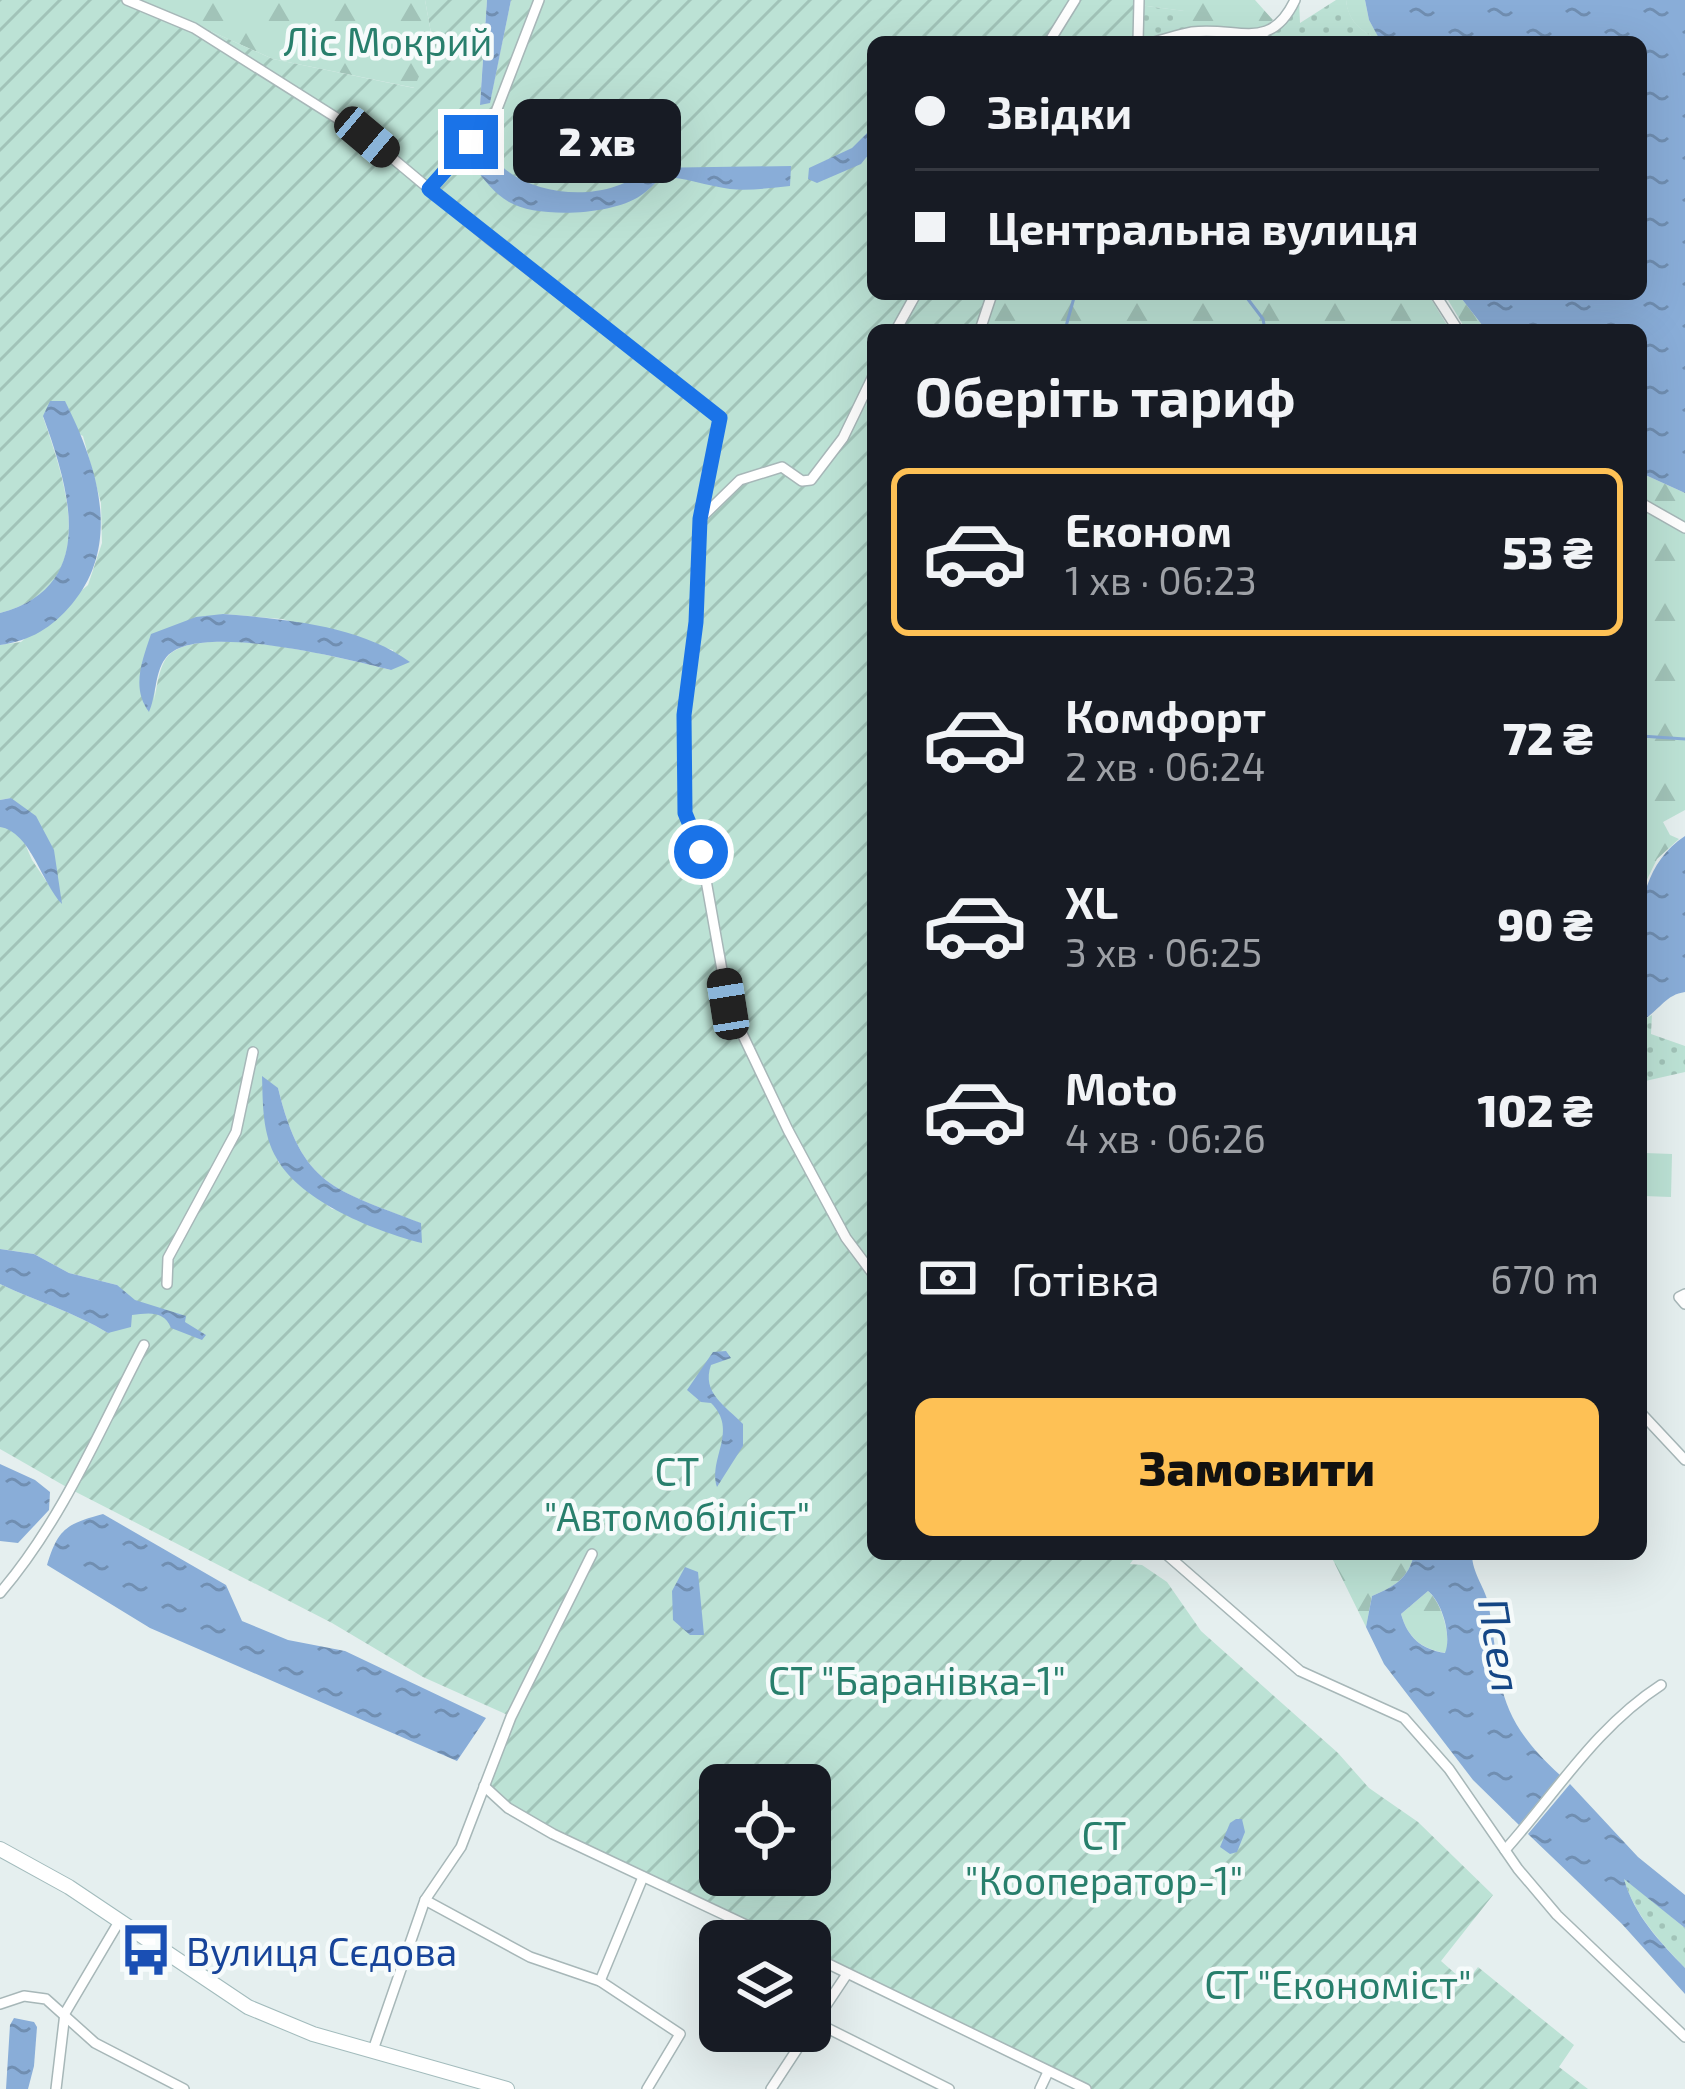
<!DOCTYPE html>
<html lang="uk">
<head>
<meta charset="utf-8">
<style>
  :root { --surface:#171b24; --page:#242831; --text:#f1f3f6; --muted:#9ea1a6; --line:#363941; --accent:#fec155 }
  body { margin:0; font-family:"Exo 2",sans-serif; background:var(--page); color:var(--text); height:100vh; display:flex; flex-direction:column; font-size:45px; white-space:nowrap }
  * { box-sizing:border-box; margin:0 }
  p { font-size:39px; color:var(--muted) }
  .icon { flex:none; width:66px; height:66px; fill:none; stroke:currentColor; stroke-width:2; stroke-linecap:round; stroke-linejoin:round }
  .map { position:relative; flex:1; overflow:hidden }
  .drawer { position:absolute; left:867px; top:324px; width:780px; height:1236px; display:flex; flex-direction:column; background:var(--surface); border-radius:18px; box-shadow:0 12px 48px #0002 }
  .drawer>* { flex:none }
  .top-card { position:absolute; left:867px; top:36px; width:780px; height:264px; border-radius:18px; box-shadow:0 12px 48px #0002; display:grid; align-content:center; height:264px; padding:0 48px; background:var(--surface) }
  .buttons { position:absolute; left:699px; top:1764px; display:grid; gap:24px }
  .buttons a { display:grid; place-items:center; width:132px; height:132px; border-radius:18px; background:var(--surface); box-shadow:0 12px 48px #0002; font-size:60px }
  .end { position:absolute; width:54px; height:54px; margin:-27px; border:15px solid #1a73e8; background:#fff; box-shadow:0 0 0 6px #fff }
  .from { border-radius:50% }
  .bubble { position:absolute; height:84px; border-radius:18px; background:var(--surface); box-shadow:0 12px 48px #0002; font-size:39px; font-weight:800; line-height:84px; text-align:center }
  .car { position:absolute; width:36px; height:72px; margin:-36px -18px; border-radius:15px; box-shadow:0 0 9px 3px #0007; background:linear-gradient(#222 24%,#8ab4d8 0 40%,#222 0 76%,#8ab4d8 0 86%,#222 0) }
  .top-card b { display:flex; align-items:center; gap:42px; height:114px; font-size:45px }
  .top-card b+b { border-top:3px solid var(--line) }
  .top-card i { width:30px; height:30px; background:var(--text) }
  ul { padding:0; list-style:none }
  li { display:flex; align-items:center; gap:36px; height:168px; margin:0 24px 18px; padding:0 24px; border:6px solid transparent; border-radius:18px }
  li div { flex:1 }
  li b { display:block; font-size:45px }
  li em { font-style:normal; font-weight:800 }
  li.active { border-color:var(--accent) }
  li>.icon { width:108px; height:108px; stroke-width:1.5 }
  h2 { padding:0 48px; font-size:54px; line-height:144px }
  .pay { display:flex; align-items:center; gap:30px; height:132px; padding:0 48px; font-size:45px }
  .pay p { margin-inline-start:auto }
  .cta { display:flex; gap:24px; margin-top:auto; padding:24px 48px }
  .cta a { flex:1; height:138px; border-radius:18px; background:var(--accent); color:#111; font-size:48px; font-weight:800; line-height:138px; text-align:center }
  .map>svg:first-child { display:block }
</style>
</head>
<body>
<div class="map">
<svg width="1685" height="2089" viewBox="0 0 1685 2089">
  <defs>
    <pattern id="grass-dots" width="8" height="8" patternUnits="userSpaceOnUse" patternTransform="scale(3)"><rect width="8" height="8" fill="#bce2d5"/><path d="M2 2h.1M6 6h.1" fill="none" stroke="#a1c3b8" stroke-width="1.8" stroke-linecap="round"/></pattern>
    <pattern id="forest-firs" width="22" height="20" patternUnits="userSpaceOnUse" patternTransform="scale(3)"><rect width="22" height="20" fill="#bce2d5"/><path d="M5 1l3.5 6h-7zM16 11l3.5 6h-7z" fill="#a1c3b8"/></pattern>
    <pattern id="garden-furrows" width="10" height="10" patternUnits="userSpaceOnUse" patternTransform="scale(3)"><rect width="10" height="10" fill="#bce2d5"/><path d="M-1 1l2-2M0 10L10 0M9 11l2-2" fill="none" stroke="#a1c3b8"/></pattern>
    <pattern id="water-ripples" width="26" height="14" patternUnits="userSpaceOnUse" patternTransform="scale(3)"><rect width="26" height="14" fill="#89add8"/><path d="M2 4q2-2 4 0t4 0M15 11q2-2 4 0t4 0" fill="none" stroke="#708eb1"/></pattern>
  </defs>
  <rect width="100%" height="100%" fill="#e5efef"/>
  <g fill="url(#grass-dots)">
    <path d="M1289,0H1299L1300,23L1336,0H1346C1349,24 1363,31 1381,42H1271L1255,34L1282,15Z"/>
    <polygon points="1139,5 1185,11 1229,34 1224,42 1138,42"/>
    <polygon points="1652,1015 1651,1034 1685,1046 1685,1072 1641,1082 1641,1021"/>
    <path d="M1623,1877L1685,1928V1968C1659,1941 1634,1914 1623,1877Z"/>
  </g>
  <g fill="url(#forest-firs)">
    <polygon points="141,0 425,0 433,44 415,88 273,59"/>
    <polygon points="1139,0 1255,0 1273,20 1256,34 1271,42 1224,42 1229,35 1195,31 1184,11 1139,5"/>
    <path d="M1346,0H1365L1369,20L1381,41C1362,32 1348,22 1346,0Z"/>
    <polygon points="992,294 1428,294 1450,330 980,330"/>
    <polygon points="1458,294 1486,330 1466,330 1445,295"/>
    <polygon points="1641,473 1685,493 1685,810 1663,822 1670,835 1679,839 1657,859 1641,892"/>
    <path d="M1330,1554H1414C1409,1578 1394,1587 1372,1596L1366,1627Z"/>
    <path d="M1428,1591C1442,1603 1451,1636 1446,1653C1421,1649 1408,1638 1401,1614Z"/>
  </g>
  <path fill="url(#garden-furrows)" fill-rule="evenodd" d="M0,0H141L273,59L414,88L433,44L425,0H487L480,104L490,102L511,0H1139L1138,42H873V294H992L980,330H873V1554H1137L1130,1564L1142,1565L1167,1582L1201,1631L1338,1753L1369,1788L1418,1822L1493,1895L1441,1961L1466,1983L1478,1967L1574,2045L1559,2067L1588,2089H1086L810,1955V1941H780L553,1834L484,1786L510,1716L423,1677L332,1623L70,1489L0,1449V1284C36,1301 74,1312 108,1333L131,1315L102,1310L90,1298L103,1295L117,1285L69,1273L34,1254L0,1249V827L10,828L22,837L32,860L61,903L11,798L0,800V645L21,642L88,585L102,543L101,503L83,436L43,417C68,489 101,586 0,613ZM223,614L282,619L393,650L391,670C347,659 201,621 168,656C159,666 157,687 154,701L160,633ZM278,1088C302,1187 334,1189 420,1223L332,1209L278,1162ZM720,1785H810V1875H720Z"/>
  <polygon fill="#bce2d5" points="1645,1153 1672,1154 1671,1197 1643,1196"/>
  <g fill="url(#water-ripples)" fill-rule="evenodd">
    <polygon points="487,0 511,0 490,103 480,105"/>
    <polygon points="1365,0 1685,0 1685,493 1641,473 1641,330 1486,330 1458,294 1641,294 1641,42 1381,42 1369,20"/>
    <polygon points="867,133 873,149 861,164 817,183 808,179 809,168 852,148"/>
    <path d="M495,159C526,198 610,205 646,168L791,166L790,186C770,188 749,191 730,189C706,186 686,177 662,177C655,183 648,191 640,196C612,215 538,219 509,202C494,193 485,181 475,168Z"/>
    <path d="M50,401H65C97,465 123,543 72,604C52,628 30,641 0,645V613C100,586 69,488 43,416Z"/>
    <path d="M223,614C284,619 360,625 410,662L391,670C350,660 192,619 165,659C155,672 156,697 149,712C131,688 142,661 151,634L196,617Z"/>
    <path d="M11,798L36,816L54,850L62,904C42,884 30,831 0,827V800Z"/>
    <path d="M1685,836V992C1664,995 1659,1012 1641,1021C1641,956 1624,877 1685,836Z"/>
    <path d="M262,1076L278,1088C302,1187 334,1189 421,1223L422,1243C377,1232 301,1202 277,1159C262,1134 263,1104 262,1076Z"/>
    <path d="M0,1249L34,1254L69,1273L117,1285L135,1300L186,1316L185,1322L206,1335L202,1340L171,1328C164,1310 148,1313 132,1315L131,1327L108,1333C74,1312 36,1301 0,1284Z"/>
    <path d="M726,1351L731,1358L711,1365C701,1393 726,1406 743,1424V1446L717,1487C708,1458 739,1431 711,1403L701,1402L687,1390L713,1352Z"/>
    <polygon points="0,1464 35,1480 50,1492 49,1510 18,1543 0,1541"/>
    <path d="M103,1514L226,1585L242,1621L288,1640L345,1651L486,1718L457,1761L150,1628L47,1565C58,1529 66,1524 103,1514Z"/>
    <path d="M1414,1554H1472C1472,1574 1486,1588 1489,1607C1502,1687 1495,1715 1560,1775L1519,1825L1473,1780L1384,1664L1366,1627L1372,1596C1394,1587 1409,1578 1414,1554ZM1428,1591C1442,1602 1452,1636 1445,1653C1421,1649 1408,1638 1401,1614Z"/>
    <polygon points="685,1567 698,1572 704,1635 690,1635 673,1620 672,1591"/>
    <path d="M1570,1784L1638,1857L1685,1895V1928L1624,1879C1634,1915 1660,1942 1685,1968V1994L1622,1924L1528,1834Z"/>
    <polygon points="1236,1819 1242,1819 1245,1832 1237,1852 1230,1854 1220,1847 1230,1823"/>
    <polygon points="14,2018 34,2022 37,2027 34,2066 28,2089 6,2089 10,2025"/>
  </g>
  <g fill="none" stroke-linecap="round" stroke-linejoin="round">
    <g stroke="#89add8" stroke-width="3">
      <polyline points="1244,294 1263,319 1265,330"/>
      <polyline points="1065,330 1075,294"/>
      <polyline points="1641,736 1685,739"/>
    </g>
    <g stroke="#a7b7b8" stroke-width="12">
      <g id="minor">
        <polyline points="127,0 194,28 367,137 488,238 720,418 700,519 696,622 684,715 684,813 701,852 728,1004 788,1130 846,1238 873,1274"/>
        <polyline points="1255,34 1271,42"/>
        <polyline points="1049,42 1075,0"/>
        <polyline points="1138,42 1139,0"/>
        <path d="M1154,42C1166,39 1180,34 1192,32C1238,26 1270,53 1295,0"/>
        <polyline points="429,189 450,161 492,122 539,0"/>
        <polyline points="1435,294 1458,330"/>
        <polyline points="896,330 916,294"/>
        <polyline points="980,330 992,294"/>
        <polyline points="1641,503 1685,528"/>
        <polyline points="700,519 740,480 782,467 802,481 811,480 843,438 873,376"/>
        <polyline points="167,1284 168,1258 236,1132 253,1052"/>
        <polyline points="1685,1294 1679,1297 1685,1304"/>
        <polyline points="1641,1413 1685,1460"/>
        <polyline points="1166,1554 1300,1671 1404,1718 1449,1769 1518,1869 1557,1915 1685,2037"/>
        <path d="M0,1593C62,1521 100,1429 144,1345"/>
        <polyline points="484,1786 508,1808 553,1834 780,1941"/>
        <path d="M1505,1850C1556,1793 1596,1727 1661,1685"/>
        <polyline points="425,1900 530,1957 600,1981 680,2034 647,2089"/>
        <polyline points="810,1955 1086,2089"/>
        <polyline points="600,1981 643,1877"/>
        <polyline points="0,2004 24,1996 46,1999 95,2043 184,2089"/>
        <polyline points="815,2022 949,2089"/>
        <polyline points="813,2025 847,1974"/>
        <polyline points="373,2050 425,1900 461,1847 511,1717 592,1554"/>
        <polyline points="56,2089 65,2013 120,1920"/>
        <polyline points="771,2089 809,2031"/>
        <polyline points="1040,2089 1048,2072"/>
      </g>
    </g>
    <g stroke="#a2bbbc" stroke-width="16">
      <polyline id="secondary" points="0,1849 69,1887 248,2007 313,2034 507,2089"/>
    </g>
    <use href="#minor" stroke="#fff" stroke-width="9"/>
    <use href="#secondary" stroke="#fff" stroke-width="14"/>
  </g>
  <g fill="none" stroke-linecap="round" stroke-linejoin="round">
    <polyline stroke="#1a73e8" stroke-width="15" points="471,142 429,189 720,418 700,519 696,622 684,715 685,813 701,852"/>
  </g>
  <defs>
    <g id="bus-bare" transform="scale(4.14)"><path d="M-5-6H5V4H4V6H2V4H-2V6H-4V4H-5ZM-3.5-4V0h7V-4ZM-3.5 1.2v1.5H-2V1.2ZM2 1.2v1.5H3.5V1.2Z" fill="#1a4fb4" stroke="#f6fbfb" stroke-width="2.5" paint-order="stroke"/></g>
  </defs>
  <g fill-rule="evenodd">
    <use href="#bus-bare" x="146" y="1950"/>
  </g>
  <g text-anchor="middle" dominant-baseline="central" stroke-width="9" stroke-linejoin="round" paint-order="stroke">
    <g font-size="39" fill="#287f6c" stroke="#f6fbfb">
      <text x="388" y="40">Ліс Мокрий</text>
      <text x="677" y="1470">СТ<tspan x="677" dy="45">"Автомобіліст"</tspan></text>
      <text x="917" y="1679">СТ "Баранівка-1"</text>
      <text x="1104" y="1834">СТ<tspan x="1104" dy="45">"Кооператор-1"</tspan></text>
      <text x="1338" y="1983">СТ "Економіст"</text>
    </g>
    <g font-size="39" fill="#164399" stroke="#f6fbfb" text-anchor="start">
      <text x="186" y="1950">Вулиця Сєдова</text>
    </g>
    <g font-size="42" font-style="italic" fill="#154786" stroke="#f6fbfb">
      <text transform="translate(1502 1645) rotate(81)">Псел</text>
    </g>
  </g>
</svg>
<div class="buttons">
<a><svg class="icon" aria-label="locate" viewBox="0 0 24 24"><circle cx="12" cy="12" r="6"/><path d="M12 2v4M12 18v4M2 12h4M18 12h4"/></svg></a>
<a><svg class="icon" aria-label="layers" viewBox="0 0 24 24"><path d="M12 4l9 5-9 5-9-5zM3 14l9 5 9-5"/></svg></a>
</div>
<i class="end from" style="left:701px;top:852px"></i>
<i class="end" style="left:471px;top:142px"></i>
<div class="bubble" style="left:513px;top:99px;width:168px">2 хв</div>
<i class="car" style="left:367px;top:137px;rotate:130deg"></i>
<i class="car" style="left:728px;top:1004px;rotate:351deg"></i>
<div class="top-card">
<b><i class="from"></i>Звідки</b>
<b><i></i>Центральна вулиця</b>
</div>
<section class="drawer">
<h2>Оберіть тариф</h2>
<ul>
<li class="active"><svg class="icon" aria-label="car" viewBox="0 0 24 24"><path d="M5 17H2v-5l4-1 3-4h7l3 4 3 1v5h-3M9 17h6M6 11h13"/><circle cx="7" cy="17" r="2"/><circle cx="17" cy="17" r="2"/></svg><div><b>Економ</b><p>1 хв · 06:23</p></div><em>53 ₴</em></li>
<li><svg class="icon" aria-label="car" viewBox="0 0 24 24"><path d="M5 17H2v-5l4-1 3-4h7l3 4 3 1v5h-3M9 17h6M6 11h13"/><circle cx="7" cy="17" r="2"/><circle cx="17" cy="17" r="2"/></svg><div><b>Комфорт</b><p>2 хв · 06:24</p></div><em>72 ₴</em></li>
<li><svg class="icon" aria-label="car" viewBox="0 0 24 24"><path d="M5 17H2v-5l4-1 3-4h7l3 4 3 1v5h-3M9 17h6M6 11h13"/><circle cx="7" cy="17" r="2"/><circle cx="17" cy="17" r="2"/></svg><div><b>XL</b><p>3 хв · 06:25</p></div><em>90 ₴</em></li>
<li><svg class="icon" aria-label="car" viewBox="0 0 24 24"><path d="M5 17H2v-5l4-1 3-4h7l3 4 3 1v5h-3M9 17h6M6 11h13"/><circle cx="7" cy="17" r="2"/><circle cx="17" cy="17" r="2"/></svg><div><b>Moto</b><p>4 хв · 06:26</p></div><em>102 ₴</em></li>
</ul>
<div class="pay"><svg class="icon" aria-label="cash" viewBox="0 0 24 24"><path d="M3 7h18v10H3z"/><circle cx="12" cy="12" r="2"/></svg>Готівка<p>670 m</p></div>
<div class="cta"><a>Замовити</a></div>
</section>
</div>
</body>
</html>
